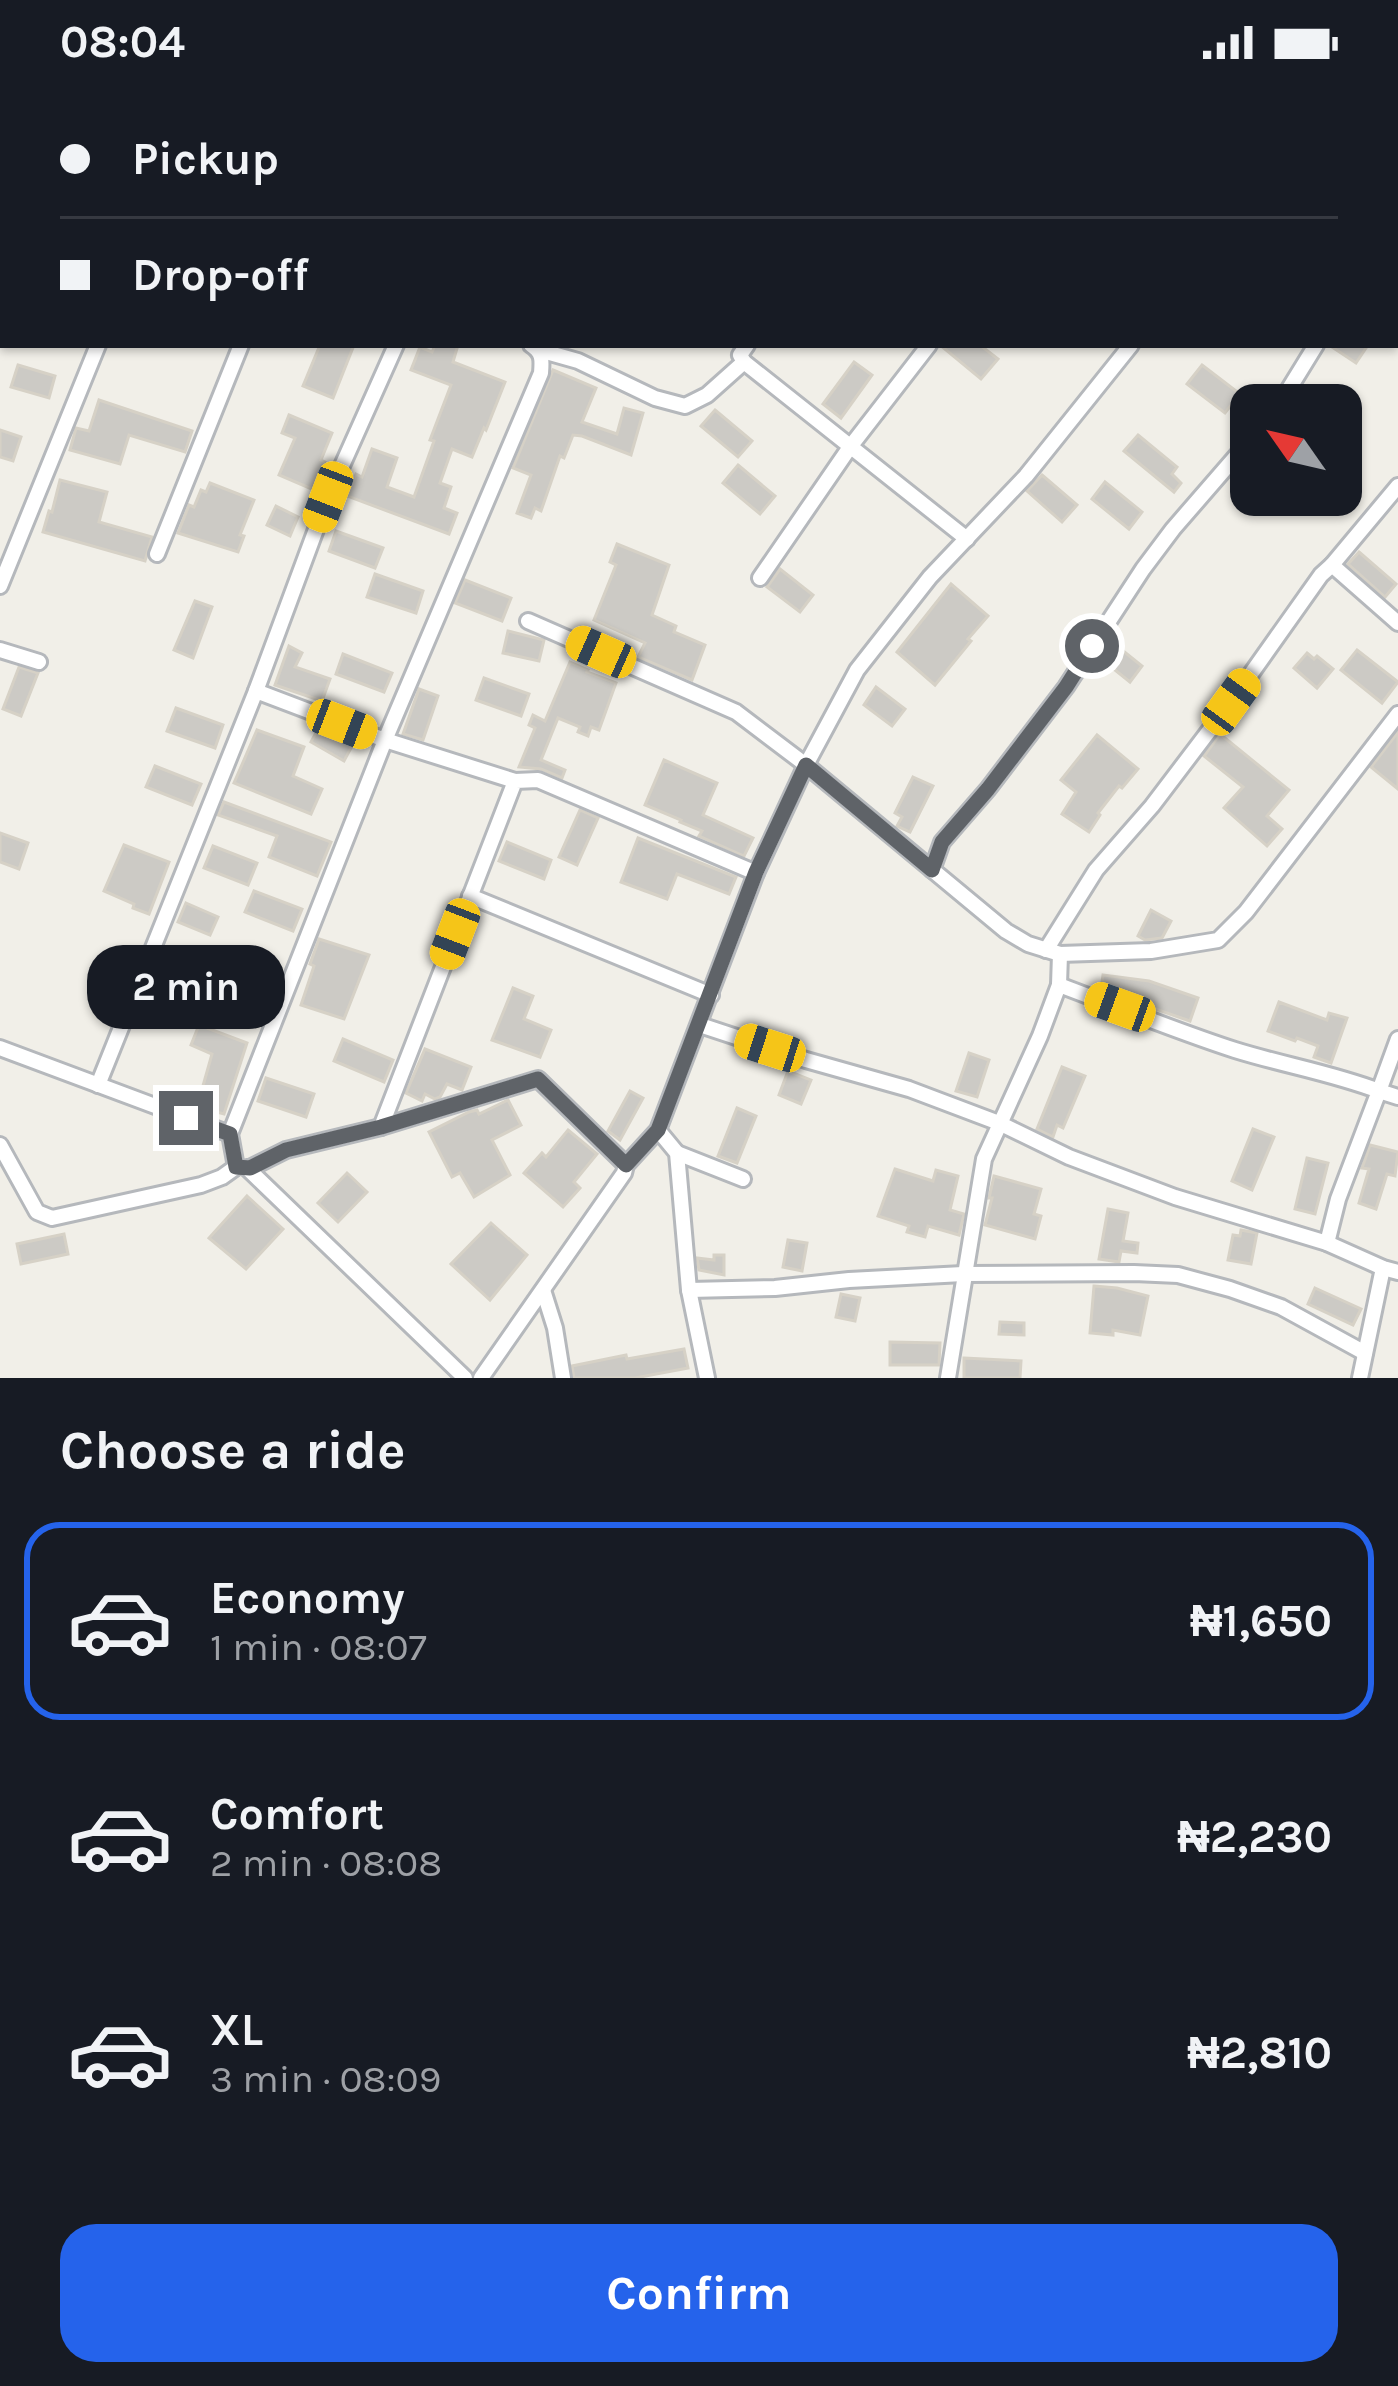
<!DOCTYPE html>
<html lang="en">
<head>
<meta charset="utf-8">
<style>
  :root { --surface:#171b24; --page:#20242c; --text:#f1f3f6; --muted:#9ea1a6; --line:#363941; --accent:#2563eb }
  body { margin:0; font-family:Karla,sans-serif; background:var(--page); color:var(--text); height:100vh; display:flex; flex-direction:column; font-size:45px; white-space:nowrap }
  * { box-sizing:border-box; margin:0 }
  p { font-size:39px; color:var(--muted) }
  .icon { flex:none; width:66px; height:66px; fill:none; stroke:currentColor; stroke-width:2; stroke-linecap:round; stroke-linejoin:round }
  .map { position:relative; height:1294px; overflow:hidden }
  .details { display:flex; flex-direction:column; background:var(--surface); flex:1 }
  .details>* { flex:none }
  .hud { position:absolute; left:0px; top:0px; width:1398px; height:264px; box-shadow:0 3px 9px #0004; display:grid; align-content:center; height:264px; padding:0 60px; background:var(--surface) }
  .needle { width:78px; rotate:304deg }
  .fabs { position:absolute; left:1230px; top:300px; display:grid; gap:24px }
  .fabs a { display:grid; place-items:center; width:132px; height:132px; border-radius:24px; background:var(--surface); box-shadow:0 3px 9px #0004; font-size:60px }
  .end { position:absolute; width:54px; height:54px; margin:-27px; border:15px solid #5f6368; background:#fff; box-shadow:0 0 0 6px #fff }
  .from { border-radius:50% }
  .bubble { position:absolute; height:84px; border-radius:36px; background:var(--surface); box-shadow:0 3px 9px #0004; font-size:39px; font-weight:700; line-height:84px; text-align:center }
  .car { position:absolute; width:36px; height:72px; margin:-36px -18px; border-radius:15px; box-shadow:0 0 9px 3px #0007; background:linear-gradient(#f5c518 24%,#345 0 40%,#f5c518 0 76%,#345 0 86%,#f5c518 0) }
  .hud b { display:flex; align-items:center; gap:42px; height:114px; font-size:45px }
  .hud b+b { border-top:3px solid var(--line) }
  .hud i { width:30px; height:30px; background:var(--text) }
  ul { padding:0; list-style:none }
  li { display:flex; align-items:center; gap:36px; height:198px; margin:0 24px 18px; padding:0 36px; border:6px solid transparent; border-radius:36px }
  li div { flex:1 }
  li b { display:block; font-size:45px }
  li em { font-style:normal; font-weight:700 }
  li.selected { border-color:var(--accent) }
  li>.icon { width:108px; height:108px; stroke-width:1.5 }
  h2 { padding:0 60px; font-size:54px; line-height:144px }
  .button { display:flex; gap:24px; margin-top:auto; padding:24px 60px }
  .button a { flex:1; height:138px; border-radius:36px; background:var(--accent); color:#fff; font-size:48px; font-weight:700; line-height:138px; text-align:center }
  .status { display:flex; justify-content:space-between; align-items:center; height:84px; padding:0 60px; background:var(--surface); direction:ltr }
  .status svg { height:33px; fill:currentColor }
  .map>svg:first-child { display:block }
</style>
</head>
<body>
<div class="status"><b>08:04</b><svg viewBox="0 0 49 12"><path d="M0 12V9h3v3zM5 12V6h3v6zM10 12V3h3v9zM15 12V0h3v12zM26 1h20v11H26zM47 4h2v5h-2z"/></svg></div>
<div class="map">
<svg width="1398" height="1294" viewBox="0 0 1398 1294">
  <rect width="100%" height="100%" fill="#f1efe8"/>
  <g fill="#cccac5" stroke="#d6d1c6" stroke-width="3">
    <polygon points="320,261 354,261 333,314 303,302"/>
    <polygon points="435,261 458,261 453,278 505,298 486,346 484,344 472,373 452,365 440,399 451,403 444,424 457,429 449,450 347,412 356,390 362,393 372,365 397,374 387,403 414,413 434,357 430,356 451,301 411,286 420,263 432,268"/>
    <polygon points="940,261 980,261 998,275 981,295"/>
    <polygon points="1329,261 1368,261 1356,279"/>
    <polygon points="854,278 872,291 841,334 823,320"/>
    <polygon points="18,281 55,292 49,314 11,303"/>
    <polygon points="1202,281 1240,310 1225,329 1187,300"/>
    <polygon points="553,286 596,304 582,338 617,350 624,324 643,329 631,371 582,352 573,351 564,374 560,372 541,427 535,424 531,434 517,429 531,391 513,384"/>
    <polygon points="99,316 192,347 185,368 129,351 120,380 70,366 76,344 89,347"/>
    <polygon points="715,326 752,357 738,373 701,342"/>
    <polygon points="289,331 332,349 321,376 325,378 314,406 279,391 295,354 282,349"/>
    <polygon points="0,346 21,353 13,377 0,373"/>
    <polygon points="1138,351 1177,383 1172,390 1181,399 1174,408 1124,367"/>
    <polygon points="738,381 775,412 760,430 723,399"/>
    <polygon points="1042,391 1077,421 1062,438 1027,407"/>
    <polygon points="60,396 107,408 99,438 152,453 145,477 43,448 49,427 52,428"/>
    <polygon points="1105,398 1142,428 1129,445 1092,415"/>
    <polygon points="210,399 254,416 240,451 244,452 238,468 178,449 189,421 194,423 201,406 206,408"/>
    <polygon points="276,422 298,433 290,452 267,441"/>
    <polygon points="336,447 383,464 375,484 329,467"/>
    <polygon points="617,460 669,481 652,531 676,542 674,548 705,561 692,596 638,573 645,559 594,536 616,481 610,478"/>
    <polygon points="1359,468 1396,500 1385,513 1348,480"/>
    <polygon points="780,485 813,511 800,528 767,503"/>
    <polygon points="375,490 423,507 416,529 367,513"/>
    <polygon points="465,496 511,514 502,537 455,519"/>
    <polygon points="951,500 988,532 968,555 971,557 935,601 897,568"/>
    <polygon points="195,517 212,523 193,574 174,566"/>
    <polygon points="508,547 544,556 539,577 503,569"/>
    <polygon points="289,562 302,569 295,583 330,595 322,617 275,601"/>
    <polygon points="1117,562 1142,582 1130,598 1105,578"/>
    <polygon points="1357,566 1398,598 1382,619 1341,586"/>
    <polygon points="1307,569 1314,575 1317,572 1333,585 1317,604 1294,584"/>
    <polygon points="343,570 392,589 384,608 336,590"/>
    <polygon points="570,578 588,586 587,588 616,599 599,646 591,643 588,652 578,648 580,643 558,634 541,676 565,686 562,694 541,685 519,683 535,644 529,641 533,631 545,637"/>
    <polygon points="19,583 38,589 21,632 3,625"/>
    <polygon points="484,594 529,610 521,632 476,616"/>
    <polygon points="876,603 905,625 892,642 864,621"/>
    <polygon points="419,605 438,612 423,656 403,650"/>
    <polygon points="176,624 223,641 215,664 167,647"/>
    <polygon points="319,643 352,662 344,677 311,658"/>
    <polygon points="257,646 304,663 293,692 322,705 311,730 234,699"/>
    <polygon points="1398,648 1398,705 1371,683"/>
    <polygon points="1220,650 1289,706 1267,732 1282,745 1267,762 1224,724 1243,703 1204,672"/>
    <polygon points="1097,651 1138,685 1122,704 1119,702 1098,729 1100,731 1089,748 1062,730 1076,708 1061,696"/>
    <polygon points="664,676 717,699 703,731 753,754 744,772 699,752 702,747 680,738 681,736 645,721"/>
    <polygon points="155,682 201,700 192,721 146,703"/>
    <polygon points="913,693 933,702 910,748 897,742 902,733 895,729"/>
    <polygon points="224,718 331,758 317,792 269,773 277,752 218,731"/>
    <polygon points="580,726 598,734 577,781 559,773"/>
    <polygon points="0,749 28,759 19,785 0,778"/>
    <polygon points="638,754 736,793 729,810 677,790 667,815 621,798"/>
    <polygon points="507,758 551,776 544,795 499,777"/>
    <polygon points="124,761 169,778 149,830 133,824 134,820 104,807"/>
    <polygon points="213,762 257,779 248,801 204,784"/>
    <polygon points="254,807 302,825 293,847 245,828"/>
    <polygon points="186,819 218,833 210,851 178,838"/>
    <polygon points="1151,826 1171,837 1162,854 1145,856 1138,852"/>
    <polygon points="319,855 369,871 344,935 301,921 314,882 310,880"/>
    <polygon points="1103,891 1149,897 1198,914 1190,937 1141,920 1142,917 1101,905"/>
    <polygon points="513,904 533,912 524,935 551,946 540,973 492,956"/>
    <polygon points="1279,918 1327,936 1329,929 1347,934 1331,979 1314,973 1318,962 1297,954 1295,957 1268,947"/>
    <polygon points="199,941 247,959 224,1030 197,1023 212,970 191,961"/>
    <polygon points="343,955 393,976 384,998 334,977"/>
    <polygon points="425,965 471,983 462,1006 447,1000 440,1013 435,1015 425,1010 422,1017 406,1009"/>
    <polygon points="969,969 989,976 977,1013 956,1007"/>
    <polygon points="1062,983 1085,992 1063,1044 1057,1041 1053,1053 1037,1045"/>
    <polygon points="788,987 811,996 801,1020 779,1011"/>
    <polygon points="266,994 314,1010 306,1033 258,1017"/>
    <polygon points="630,1007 643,1014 620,1056 608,1047"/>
    <polygon points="508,1016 521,1041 492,1056 510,1091 474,1113 460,1089 452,1093 429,1048 469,1028 477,1026 479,1030"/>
    <polygon points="737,1024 756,1032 737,1079 718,1072"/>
    <polygon points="1253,1045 1274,1053 1252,1106 1232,1097"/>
    <polygon points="568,1046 597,1070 574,1098 580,1104 563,1123 524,1089 542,1069 546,1073"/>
    <polygon points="1370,1061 1398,1068 1395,1092 1387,1090 1376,1125 1359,1119 1369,1085 1362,1084"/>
    <polygon points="1307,1074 1328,1079 1315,1130 1295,1125"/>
    <polygon points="895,1085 933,1097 936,1086 958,1092 950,1126 964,1130 959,1151 928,1142 925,1153 907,1148 909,1142 878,1132"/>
    <polygon points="347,1089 367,1108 338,1138 318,1119"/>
    <polygon points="994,1092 1041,1105 1034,1130 1041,1132 1035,1155 985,1141 992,1114 989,1114"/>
    <polygon points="247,1112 283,1145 246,1185 209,1154"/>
    <polygon points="1108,1125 1128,1129 1123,1157 1138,1159 1137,1169 1121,1167 1119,1178 1099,1175"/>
    <polygon points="491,1139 527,1171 490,1216 451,1180"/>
    <polygon points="1241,1146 1257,1149 1251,1180 1228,1176 1233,1151 1240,1152"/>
    <polygon points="64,1150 68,1170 21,1180 17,1160"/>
    <polygon points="788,1156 807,1159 802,1187 783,1183"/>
    <polygon points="714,1171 724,1171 724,1191 699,1186 697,1174 714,1176"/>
    <polygon points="1094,1202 1117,1204 1148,1212 1140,1251 1113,1246 1113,1251 1090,1249"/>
    <polygon points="1315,1204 1361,1225 1353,1241 1308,1220"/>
    <polygon points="841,1210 860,1214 855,1237 836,1233"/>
    <polygon points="1000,1238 1024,1239 1024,1251 999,1250"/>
    <polygon points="890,1258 940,1259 939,1281 890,1281"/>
    <polygon points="684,1265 688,1284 635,1294 574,1294 572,1282 626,1271 627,1275"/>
    <polygon points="964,1274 1021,1277 1020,1294 964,1294"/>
  </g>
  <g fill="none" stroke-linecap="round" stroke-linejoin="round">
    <g stroke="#b5b8bc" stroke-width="20">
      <g id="minor">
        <polyline points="1252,0 1256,3"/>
        <polyline points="205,3 206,0"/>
        <polyline points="355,3 356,0"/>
        <polyline points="756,3 758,0"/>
        <polyline points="933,3 935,0"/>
        <polyline points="1110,3 1112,0"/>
        <polyline points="1395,103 1398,95"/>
        <polyline points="0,133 3,134"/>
        <polyline points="0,153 3,145"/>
        <polyline points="747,261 740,271 744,278 967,455"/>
        <polyline points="539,266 578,277 655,314 685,322 707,311 744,278"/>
        <polyline points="1279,321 1316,261"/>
        <polyline points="157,470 241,261"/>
        <polyline points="1332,481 1398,402"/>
        <polyline points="760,494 850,363 929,261"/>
        <polyline points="0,502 98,261"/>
        <polyline points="528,537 736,628 806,681 1006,847 1028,860 1060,870 1151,867 1218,856 1246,828 1398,630"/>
        <polyline points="0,566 39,578"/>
        <polyline points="256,607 385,656 515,697"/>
        <polyline points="932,786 942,758 988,705 1066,603 1143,485 1173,445 1251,355"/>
        <polyline points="470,812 711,911"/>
        <polyline points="1046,866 1096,786 1152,722 1231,618 1321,491 1332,481 1398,539"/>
        <path d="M1059,901C1118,923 1176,947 1235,966C1283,981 1332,989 1379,1007L1338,1115L1327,1159"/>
        <polyline points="700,941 806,976 909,1005 999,1039 1069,1073 1175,1113 1327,1159 1383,1184 1398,1188"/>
        <polyline points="1398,955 1379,1007 1398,1013"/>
        <polyline points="0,964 230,1050"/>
        <polyline points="98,1001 256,607 328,413 396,261"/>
        <polyline points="381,1043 515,697 538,696 756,789"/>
        <polyline points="658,1046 677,1069 689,1206 707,1294"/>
        <path d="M0,1061L37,1128L52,1134L201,1101L222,1093L236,1083L230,1050L385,656L541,289C542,276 543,269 531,261"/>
        <polyline points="677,1069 743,1095"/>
        <polyline points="247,1084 465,1294"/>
        <polyline points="250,1084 286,1066 381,1043 538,995 626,1081"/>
        <polyline points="543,1206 555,1244 563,1294"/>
        <polyline points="689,1206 775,1204 849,1196 963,1190 1134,1189 1178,1191 1230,1205 1281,1223 1365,1269"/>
        <polyline points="481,1294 624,1089 626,1081 658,1046 756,789 806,681 857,586 930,493 1026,392 1131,261"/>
        <polyline points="948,1294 984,1075 1040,952 1059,901 1060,870"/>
        <polyline points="1360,1294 1383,1184"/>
      </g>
    </g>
    <use href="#minor" stroke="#fff" stroke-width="14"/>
  </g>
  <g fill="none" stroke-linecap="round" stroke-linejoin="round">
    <polyline stroke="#5f6368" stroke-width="15" points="186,1034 230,1050 236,1083 250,1084 286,1066 381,1043 538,995 626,1081 658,1046 756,788 806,681 932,786 942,758 988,705 1066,603 1092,562"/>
  </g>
</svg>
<div class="fabs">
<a><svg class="needle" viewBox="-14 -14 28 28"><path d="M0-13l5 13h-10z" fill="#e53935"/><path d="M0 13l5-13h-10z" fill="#9ea1a6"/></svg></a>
</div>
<i class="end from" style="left:1092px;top:562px"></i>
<i class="end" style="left:186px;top:1034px"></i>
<div class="bubble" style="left:87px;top:861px;width:198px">2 min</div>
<i class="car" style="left:328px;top:413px;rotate:201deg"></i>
<i class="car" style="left:601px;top:568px;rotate:294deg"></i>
<i class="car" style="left:1231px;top:618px;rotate:36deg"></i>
<i class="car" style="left:342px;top:640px;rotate:111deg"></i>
<i class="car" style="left:455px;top:850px;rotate:201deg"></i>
<i class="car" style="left:1120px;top:923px;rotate:290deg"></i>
<i class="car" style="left:770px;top:964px;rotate:288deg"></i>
<div class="hud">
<b><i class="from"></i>Pickup</b>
<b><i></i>Drop-off</b>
</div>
</div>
<section class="details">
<h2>Choose a ride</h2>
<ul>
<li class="selected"><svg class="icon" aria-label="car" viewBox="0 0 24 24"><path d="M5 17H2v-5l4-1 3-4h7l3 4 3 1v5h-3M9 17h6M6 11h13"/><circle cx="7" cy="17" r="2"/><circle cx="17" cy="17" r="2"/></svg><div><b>Economy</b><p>1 min · 08:07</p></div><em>₦1,650</em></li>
<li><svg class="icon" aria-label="car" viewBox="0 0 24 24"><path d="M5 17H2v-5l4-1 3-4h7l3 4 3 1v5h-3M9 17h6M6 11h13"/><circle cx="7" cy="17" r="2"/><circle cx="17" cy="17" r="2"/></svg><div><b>Comfort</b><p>2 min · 08:08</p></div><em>₦2,230</em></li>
<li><svg class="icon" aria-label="car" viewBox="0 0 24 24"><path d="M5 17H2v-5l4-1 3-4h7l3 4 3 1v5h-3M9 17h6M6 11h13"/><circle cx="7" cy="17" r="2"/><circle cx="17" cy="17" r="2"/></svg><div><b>XL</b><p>3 min · 08:09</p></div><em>₦2,810</em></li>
</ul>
<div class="button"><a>Confirm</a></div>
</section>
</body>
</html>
